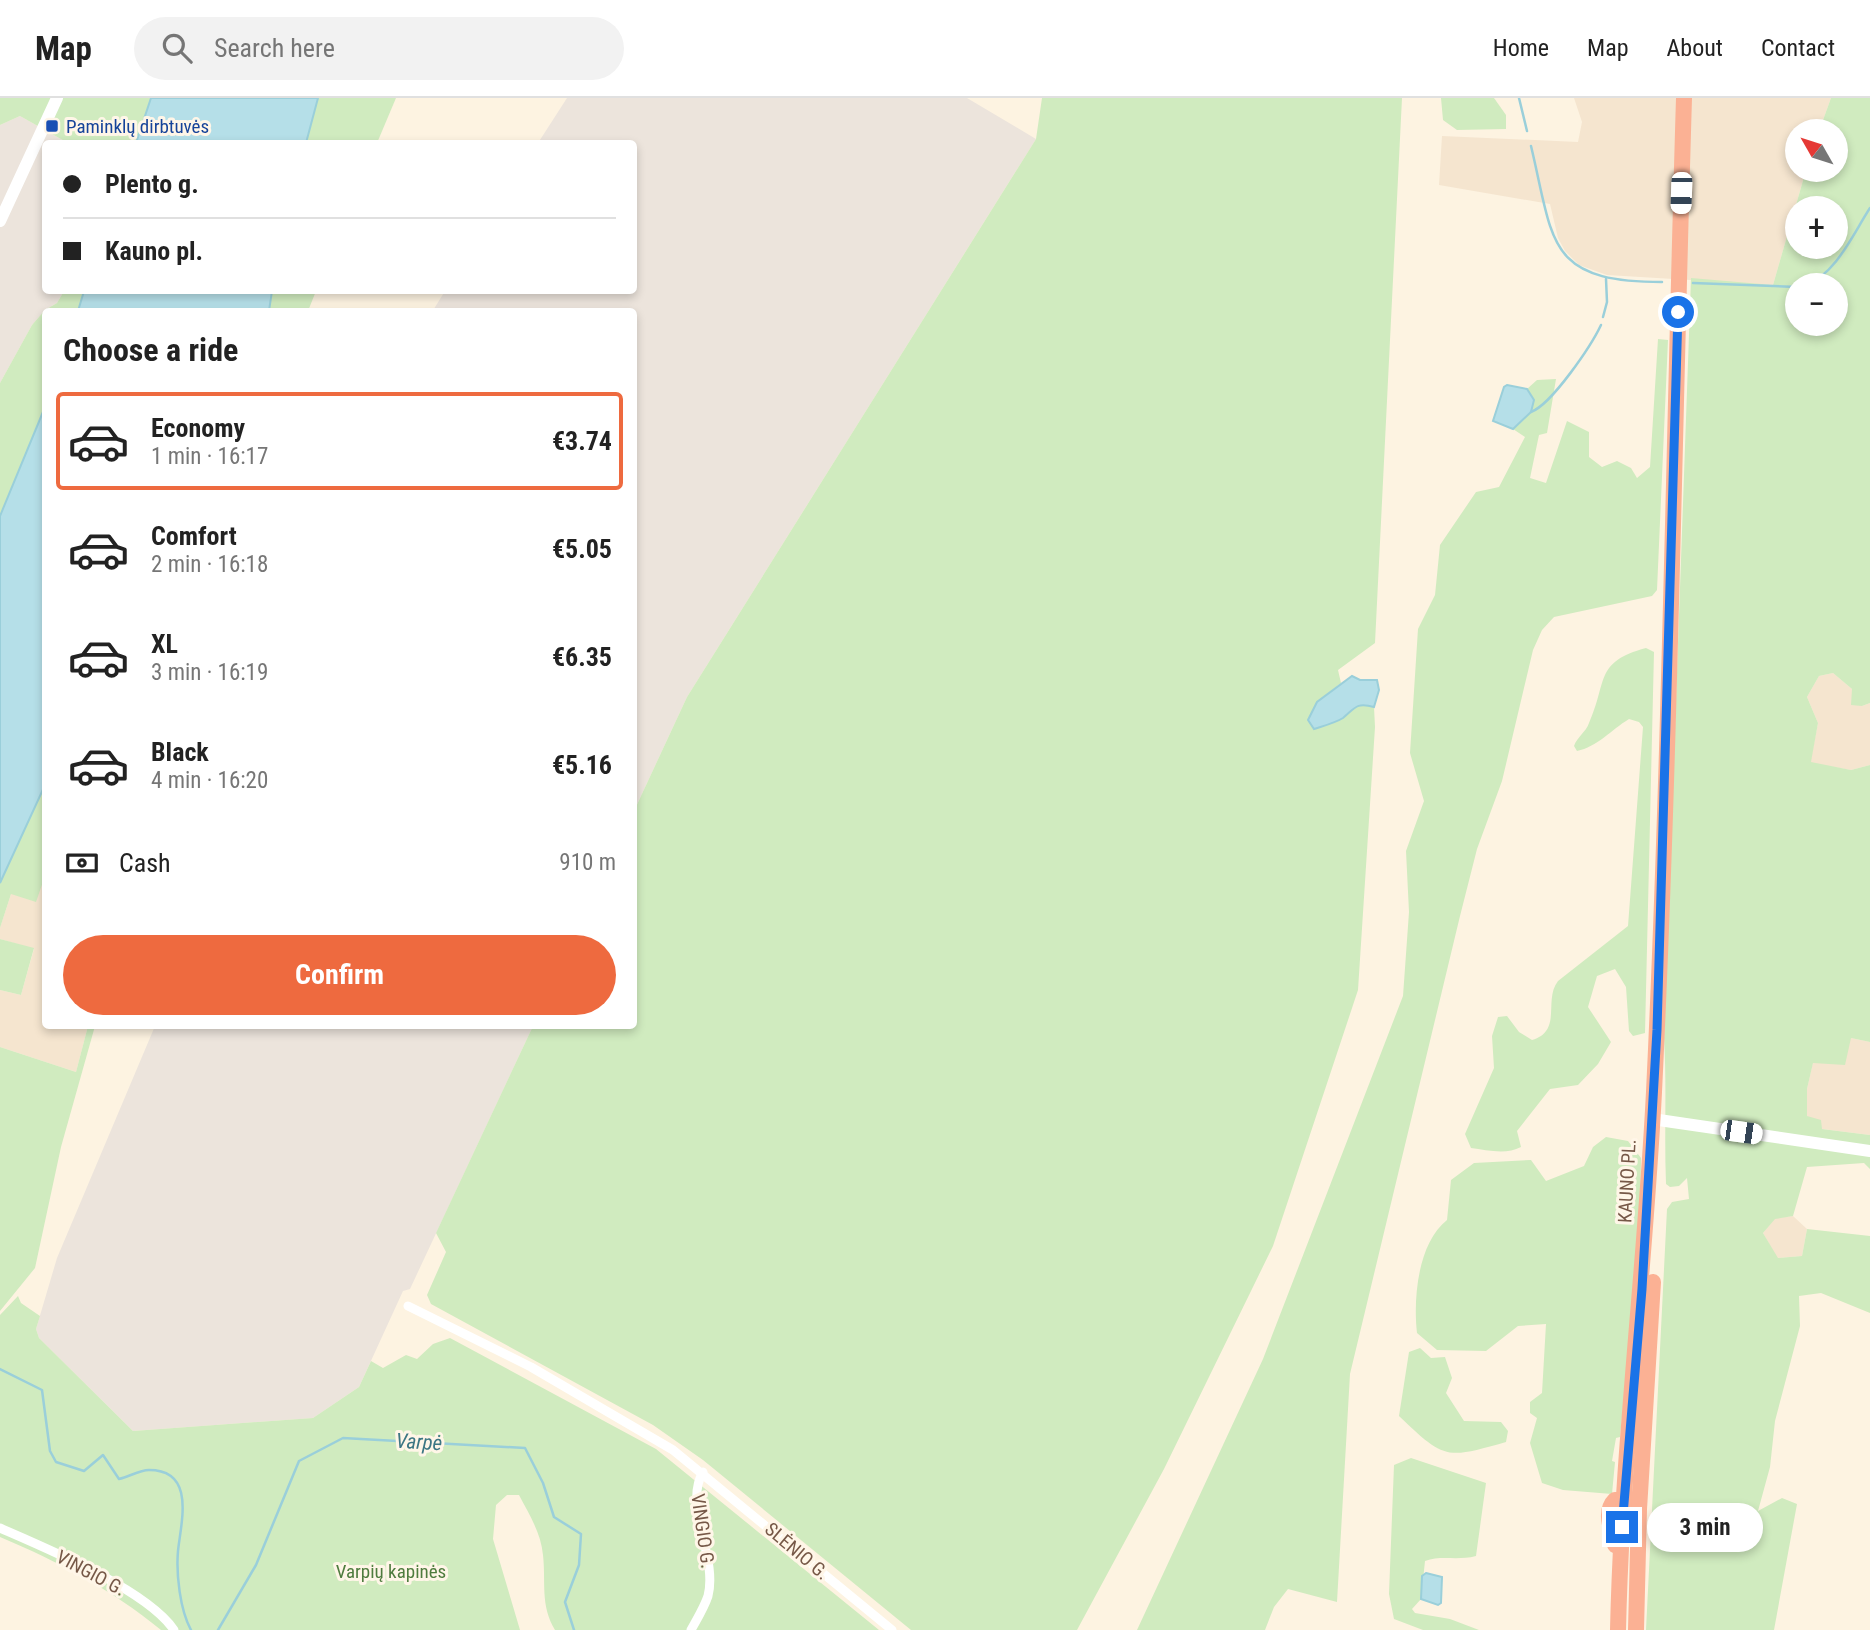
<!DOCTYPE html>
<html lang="en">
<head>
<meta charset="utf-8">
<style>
  :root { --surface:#fff; --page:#f2f2f2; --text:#222; --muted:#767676; --line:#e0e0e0; --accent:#ee6a3f }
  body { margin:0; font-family:"Roboto Condensed",sans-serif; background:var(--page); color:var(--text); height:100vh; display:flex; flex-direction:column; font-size:26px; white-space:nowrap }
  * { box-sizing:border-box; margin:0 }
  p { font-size:23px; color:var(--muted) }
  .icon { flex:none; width:38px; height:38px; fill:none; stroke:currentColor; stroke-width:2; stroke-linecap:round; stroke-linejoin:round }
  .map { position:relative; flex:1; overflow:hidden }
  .drawer { position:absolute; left:42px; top:210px; width:595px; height:721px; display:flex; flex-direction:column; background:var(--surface); border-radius:7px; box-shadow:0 4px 10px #0003 }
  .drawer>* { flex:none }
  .guide { position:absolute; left:42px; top:42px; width:595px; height:154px; border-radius:7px; box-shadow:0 4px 10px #0003; display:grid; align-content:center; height:154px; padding:0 21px; background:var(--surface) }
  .needle { width:46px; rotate:309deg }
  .fabs { position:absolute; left:1785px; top:21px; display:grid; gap:14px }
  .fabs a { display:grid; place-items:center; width:63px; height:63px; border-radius:50%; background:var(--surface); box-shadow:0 4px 10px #0003; font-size:35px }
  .end { position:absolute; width:32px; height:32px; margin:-16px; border:9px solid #1a73e8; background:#fff; box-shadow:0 0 0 4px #fff }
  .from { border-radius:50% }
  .bubble { position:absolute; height:49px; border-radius:24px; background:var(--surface); box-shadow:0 4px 10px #0003; font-size:23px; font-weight:700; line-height:49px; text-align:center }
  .car { position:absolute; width:21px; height:42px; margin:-21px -10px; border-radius:9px; box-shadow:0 0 5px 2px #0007; background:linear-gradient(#fff 24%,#345 0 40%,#fff 0 76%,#345 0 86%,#fff 0) }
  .guide b { display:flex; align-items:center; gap:24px; height:66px; font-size:26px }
  .guide b+b { border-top:2px solid var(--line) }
  .guide i { width:18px; height:18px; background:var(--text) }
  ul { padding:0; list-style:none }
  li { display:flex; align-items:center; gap:21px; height:98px; margin:0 14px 10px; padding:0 7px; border:4px solid transparent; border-radius:7px }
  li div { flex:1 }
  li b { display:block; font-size:26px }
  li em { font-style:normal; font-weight:700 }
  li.active { border-color:var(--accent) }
  li>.icon { width:63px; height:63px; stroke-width:1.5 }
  h2 { padding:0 21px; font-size:32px; line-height:84px }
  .pay { display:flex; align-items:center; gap:18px; height:77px; padding:0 21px; font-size:26px }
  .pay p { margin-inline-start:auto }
  .action { display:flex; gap:14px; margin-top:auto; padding:14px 21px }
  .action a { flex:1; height:80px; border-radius:42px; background:var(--accent); color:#fff; font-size:28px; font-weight:700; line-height:80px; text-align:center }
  header { display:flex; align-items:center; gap:42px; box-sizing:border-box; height:98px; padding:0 35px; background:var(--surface); border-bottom:2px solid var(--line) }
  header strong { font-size:33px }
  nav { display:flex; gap:38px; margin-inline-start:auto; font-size:24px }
  .search { width:490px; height:63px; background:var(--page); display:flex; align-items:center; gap:18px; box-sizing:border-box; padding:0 24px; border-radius:38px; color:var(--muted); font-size:26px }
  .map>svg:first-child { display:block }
</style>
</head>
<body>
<header>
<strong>Map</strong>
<div class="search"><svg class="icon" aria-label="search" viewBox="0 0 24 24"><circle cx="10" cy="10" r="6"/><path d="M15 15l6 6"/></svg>Search here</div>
<nav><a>Home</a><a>Map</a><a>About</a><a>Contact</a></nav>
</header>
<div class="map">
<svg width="1870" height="1532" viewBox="0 0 1870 1532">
  <rect width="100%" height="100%" fill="#fdf3e1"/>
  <g fill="#f5e5cf">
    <polygon points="1574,0 1831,0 1819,33 1797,33 1797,72 1806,72 1773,187 1607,177 1579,167 1565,153 1558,140 1550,106 1439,87 1442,38 1578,44 1582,24"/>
    <polygon points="1833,575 1852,591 1862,608 1870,605 1870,667 1851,672 1810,665 1818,625 1807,599 1819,578"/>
    <polygon points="45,778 46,928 88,928 76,974 0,949 0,892 21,897 34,851 0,841 0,830 11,796"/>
    <polygon points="1851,940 1870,944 1870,1037 1822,1031 1807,1018 1807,991 1813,964"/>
    <polygon points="1793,1118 1807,1131 1802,1158 1777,1160 1763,1135 1775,1120"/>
  </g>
  <g fill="#ece4dc">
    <polygon points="567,0 967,0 1036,41 687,599 634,713 634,214 432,214 445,193 634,192 634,46 538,45"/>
    <polygon points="20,18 68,45 46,46 46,192 64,193 57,205 45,212 32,227 0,285 0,27"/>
    <polygon points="155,928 533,928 410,1191 403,1193 359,1289 313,1320 133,1333 39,1240 36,1231 57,1160"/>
  </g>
  <g fill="#d0ebbf" fill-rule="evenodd">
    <polygon points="0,0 151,0 136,46 68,45 20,18 0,27"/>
    <polygon points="318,0 396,0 377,45 306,46"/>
    <path d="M1042,0H1402L1375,545L1338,572L1341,585L1317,604L1343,619C1353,608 1358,605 1374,609L1375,629L1358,892L1273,1148L1164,1371L1077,1532H911L703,1362L653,1327L431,1206L427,1197L446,1154L436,1135L533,928H634V713L687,599L1036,41Z"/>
    <polygon points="1441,0 1494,0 1506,17 1506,31 1457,32 1443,22"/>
    <path d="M1831,0H1870V605L1862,608L1851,607L1852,591L1833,575L1819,578L1807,599L1818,625L1811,664L1851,672L1870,667V944L1851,940L1845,967L1813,965L1807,991V1018L1821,1022L1822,1031L1870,1037V1071L1864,1065L1807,1069L1793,1118L1775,1121L1763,1135L1778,1160L1802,1158L1807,1131L1870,1138V1215L1821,1195L1799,1198L1800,1228L1775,1323L1770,1369L1758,1413L1782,1400L1797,1406L1774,1532H1646L1667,1111L1672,1104L1689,1101L1687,1080L1679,1088L1670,1089L1666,1086C1664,1036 1667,989 1664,940L1691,180L1773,187L1806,72H1836V33H1819ZM1797,110H1836V149H1797ZM1797,187H1836V226H1797Z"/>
    <polygon points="64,193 84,193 78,213 46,214 45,309 0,418 0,285 32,227 45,212 57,205"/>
    <polygon points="272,193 272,192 316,193 308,213 269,213"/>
    <polygon points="1658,241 1668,242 1657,492 1652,498 1554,519 1542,532 1533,552 1502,683 1477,751 1460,818 1350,1276 1337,1504 1288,1491 1274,1509 1265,1532 1137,1532 1263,1261 1403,898 1409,814 1406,753 1424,703 1410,655 1418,531 1435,497 1440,447 1476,394 1499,389 1525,339 1513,331 1531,314 1534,302 1527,291 1537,282 1556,281 1547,335 1539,337 1530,380 1546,385 1567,323 1589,334 1589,359 1602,369 1617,363 1631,370 1637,380 1650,369"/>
    <path d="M1646,550L1654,554L1645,935L1633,938L1629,933L1626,889L1615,871L1597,878L1588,909L1611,944L1598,966L1578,987L1550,991L1517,1033L1521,1049C1506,1057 1487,1052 1471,1050L1465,1036L1494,970L1492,938L1498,919L1507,918L1519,934L1532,942C1563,933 1543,902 1558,883L1628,828L1643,629L1639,624L1629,621C1611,632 1597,649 1577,653L1574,648C1577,639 1586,634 1589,625C1608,583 1594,564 1646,550Z"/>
    <polygon points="45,687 45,778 36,804 11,796 0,830 0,785"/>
    <polygon points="0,841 34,850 21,897 0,892"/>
    <polygon points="88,928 95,928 61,1049 35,1170 0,1213 0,949 76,974"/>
    <path d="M1606,1039L1628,1043L1641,1060L1640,1134L1620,1339L1616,1340L1612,1363L1615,1364L1612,1396L1563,1392L1542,1385L1530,1345L1537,1320L1530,1315V1304L1542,1295L1546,1226L1518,1228L1486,1253L1437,1252L1417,1235C1413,1200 1418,1145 1447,1122L1451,1082L1474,1065L1531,1062L1546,1083L1584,1068L1593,1049Z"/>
    <path d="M18,1198L21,1205L40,1218L36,1231L39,1240L133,1333L313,1320L359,1289L371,1263L383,1270L406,1257L417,1261L433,1246L450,1240L656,1351L879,1532H555C540,1507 546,1484 543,1457C541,1435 529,1416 519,1397H507L496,1407L493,1441L520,1532H161C111,1491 59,1464 0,1439V1217Z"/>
    <path d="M1420,1250L1431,1260L1445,1259L1452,1280L1446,1295L1464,1323L1501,1324L1508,1333L1506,1344C1446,1361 1445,1362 1399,1318L1409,1254Z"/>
    <path d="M1411,1360L1486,1385L1476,1458C1457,1463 1441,1457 1425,1463L1421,1501L1412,1511L1415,1515L1450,1521L1479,1532H1423L1394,1521L1389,1496L1394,1367Z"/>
  </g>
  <g fill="#b5dfe8" stroke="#9acfda" stroke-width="2">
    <polygon points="151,0 318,0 306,45 136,45"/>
    <polygon points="84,193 84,192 272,193 269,213 78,213"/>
    <polygon points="1507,287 1527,291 1534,302 1531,314 1513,331 1493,323 1504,289"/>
    <polygon points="45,309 45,687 0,785 0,418"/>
    <path d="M1352,578L1360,582H1377L1379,592L1374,609C1356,604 1355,610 1343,620C1335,625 1323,628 1314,631L1308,622L1317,604Z"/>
    <polygon points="1426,1475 1442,1479 1441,1505 1438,1507 1421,1501 1422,1478"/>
  </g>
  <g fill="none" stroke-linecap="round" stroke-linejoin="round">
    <g stroke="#9acfda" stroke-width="2.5">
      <polyline points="1519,0 1527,33"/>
      <path d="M1531,48C1554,144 1546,184 1662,184"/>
      <polyline points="1693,185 1797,189"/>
      <path d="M1806,187C1836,176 1853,136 1870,110"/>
      <polyline points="1603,219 1607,204 1606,181"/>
      <path d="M1531,314C1552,306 1591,248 1601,227"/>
      <path d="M0,1271L42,1292L50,1353L56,1364L84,1373L103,1357L119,1381C129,1379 139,1372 149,1372C196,1372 181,1424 178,1453C176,1476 180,1512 191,1532"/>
      <polyline points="218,1532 256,1467 299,1363 343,1340 525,1350 543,1385 554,1419 581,1436 579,1467 565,1504 574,1532"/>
    </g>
    <g stroke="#fff" stroke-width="9">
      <polyline points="408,1208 531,1269 673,1352 892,1532"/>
      <path d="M0,1430C46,1450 147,1492 174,1532"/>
      <path d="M691,1532C697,1521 704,1510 708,1498C718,1459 683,1407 703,1374"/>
    </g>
    <g stroke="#fff" stroke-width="12">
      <polyline points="0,123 57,0"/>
      <polyline points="1652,1021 1870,1053"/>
    </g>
    <g stroke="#fbb194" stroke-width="16">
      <path d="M1615,1447C1612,1432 1603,1414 1615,1402L1629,1404"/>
      <path d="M1618,1532C1622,1352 1645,1173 1654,994C1670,663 1674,331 1684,0"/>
      <polyline points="1636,1532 1639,1411 1653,1184"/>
    </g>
  </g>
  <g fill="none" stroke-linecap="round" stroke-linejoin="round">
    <polyline stroke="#1a73e8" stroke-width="9" points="1622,1429 1642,1191 1657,932 1678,214"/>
  </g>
  <rect fill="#1a4fb4" stroke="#fff6e8" stroke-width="2.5" x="45" y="21" width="14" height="14" rx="3.5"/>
  <g text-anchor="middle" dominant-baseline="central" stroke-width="6" stroke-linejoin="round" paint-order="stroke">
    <g font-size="19" fill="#164399" stroke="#fff6e8" text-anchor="start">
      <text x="66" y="28">Paminklų dirbtuvės</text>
    </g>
    <g font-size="19" fill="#765847" stroke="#fff6e8">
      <text transform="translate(1627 1083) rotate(-87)">KAUNO PL.</text>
      <text transform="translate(703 1433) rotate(82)">VINGIO G.</text>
      <text transform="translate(797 1453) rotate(40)">SLĖNIO G.</text>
      <text transform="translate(91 1475) rotate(28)">VINGIO G.</text>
    </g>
    <g font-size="19" fill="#4f7c3e" stroke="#fff6e8">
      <text x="391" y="1473">Varpių kapinės</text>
    </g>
    <g font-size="21" font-style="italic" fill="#3c7683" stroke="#fff6e8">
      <text transform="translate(419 1344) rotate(3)">Varpė</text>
    </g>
  </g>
</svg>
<div class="fabs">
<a><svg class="needle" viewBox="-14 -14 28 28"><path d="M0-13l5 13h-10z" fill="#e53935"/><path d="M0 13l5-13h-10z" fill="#767676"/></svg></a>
<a>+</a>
<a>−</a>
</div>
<i class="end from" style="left:1678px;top:214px"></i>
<i class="end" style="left:1622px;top:1429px"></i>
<div class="bubble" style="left:1647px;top:1405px;width:116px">3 min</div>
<i class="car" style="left:1681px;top:95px;rotate:182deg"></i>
<i class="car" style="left:1741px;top:1034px;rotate:98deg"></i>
<div class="guide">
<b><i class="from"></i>Plento g.</b>
<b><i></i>Kauno pl.</b>
</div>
<section class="drawer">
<h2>Choose a ride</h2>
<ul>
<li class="active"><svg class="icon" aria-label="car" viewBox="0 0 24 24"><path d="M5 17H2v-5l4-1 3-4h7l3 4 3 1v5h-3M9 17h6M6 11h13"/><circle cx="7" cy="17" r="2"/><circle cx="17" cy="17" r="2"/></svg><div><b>Economy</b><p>1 min · 16:17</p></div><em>€3.74</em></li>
<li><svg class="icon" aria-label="car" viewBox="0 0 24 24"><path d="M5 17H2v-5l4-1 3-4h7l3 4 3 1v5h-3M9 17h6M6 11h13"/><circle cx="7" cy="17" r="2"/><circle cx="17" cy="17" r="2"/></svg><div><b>Comfort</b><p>2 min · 16:18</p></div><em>€5.05</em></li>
<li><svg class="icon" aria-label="car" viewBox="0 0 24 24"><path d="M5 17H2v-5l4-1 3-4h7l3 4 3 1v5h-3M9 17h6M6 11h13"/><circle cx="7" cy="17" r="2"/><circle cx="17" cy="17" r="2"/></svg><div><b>XL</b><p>3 min · 16:19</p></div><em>€6.35</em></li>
<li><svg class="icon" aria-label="car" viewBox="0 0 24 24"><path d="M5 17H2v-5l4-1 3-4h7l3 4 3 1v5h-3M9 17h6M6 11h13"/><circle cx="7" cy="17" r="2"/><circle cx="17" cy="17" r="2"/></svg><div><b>Black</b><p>4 min · 16:20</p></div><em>€5.16</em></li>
</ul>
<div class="pay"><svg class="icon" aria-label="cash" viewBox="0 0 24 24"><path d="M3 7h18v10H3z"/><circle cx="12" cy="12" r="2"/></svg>Cash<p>910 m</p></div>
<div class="action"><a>Confirm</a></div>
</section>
</div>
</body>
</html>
